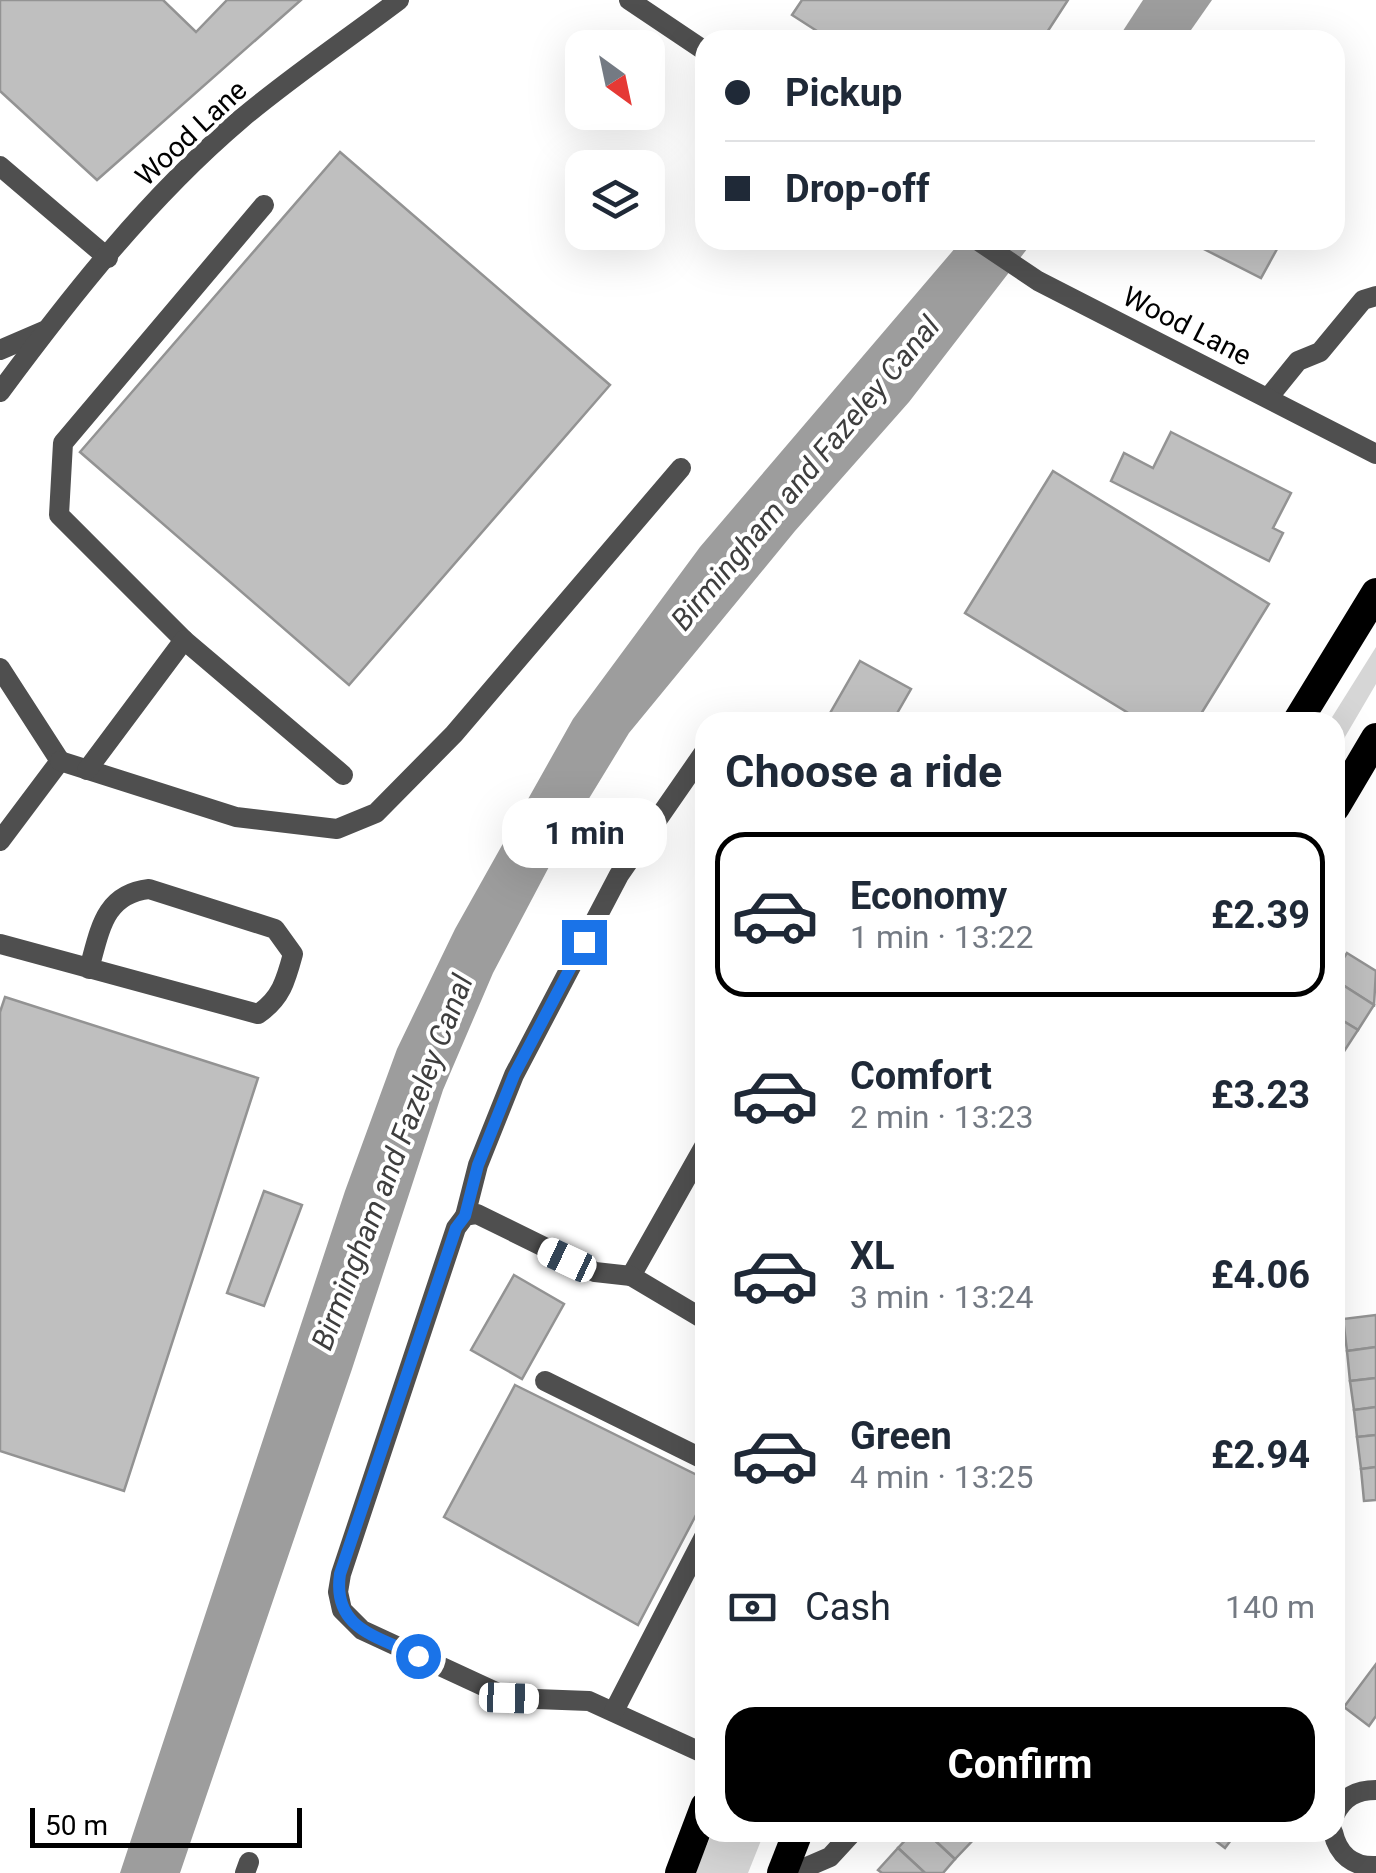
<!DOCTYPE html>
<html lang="en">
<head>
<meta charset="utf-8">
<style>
  :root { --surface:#fff; --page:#f6f6f7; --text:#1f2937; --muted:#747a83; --line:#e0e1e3; --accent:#000 }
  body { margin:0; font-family:Roboto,sans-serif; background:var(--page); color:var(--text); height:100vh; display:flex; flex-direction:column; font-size:38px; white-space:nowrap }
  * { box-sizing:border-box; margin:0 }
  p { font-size:32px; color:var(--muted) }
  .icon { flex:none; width:55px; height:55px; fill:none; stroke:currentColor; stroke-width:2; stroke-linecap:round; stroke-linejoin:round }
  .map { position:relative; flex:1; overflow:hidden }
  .drawer { position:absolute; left:695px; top:712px; width:650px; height:1130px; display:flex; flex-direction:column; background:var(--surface); border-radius:30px; box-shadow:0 10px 40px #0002 }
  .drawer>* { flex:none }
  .top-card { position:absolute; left:695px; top:30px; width:650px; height:220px; border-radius:30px; box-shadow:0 10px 40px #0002; display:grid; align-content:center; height:220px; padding:0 30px; background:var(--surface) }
  .needle { width:65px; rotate:147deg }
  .fabs { position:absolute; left:565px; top:30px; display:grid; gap:20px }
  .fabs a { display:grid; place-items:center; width:100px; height:100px; border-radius:20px; background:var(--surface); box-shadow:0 10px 40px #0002; font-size:50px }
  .scale { position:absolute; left:30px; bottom:25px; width:272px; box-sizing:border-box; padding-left:10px; border:5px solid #000; border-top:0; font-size:28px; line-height:35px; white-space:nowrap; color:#000; -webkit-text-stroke:8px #fff; paint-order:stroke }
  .end { position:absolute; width:45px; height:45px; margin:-22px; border:12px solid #1a73e8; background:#fff; box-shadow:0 0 0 5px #fff }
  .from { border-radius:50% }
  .bubble { position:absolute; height:70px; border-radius:30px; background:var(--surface); box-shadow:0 10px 40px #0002; font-size:32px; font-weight:700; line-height:70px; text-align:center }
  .car { position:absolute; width:30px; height:60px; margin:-30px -15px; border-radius:12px; box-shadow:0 0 8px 2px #0007; background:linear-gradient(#fff 24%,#345 0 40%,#fff 0 76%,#345 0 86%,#fff 0) }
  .top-card b { display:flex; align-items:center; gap:35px; height:95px; font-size:38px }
  .top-card b+b { border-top:2px solid var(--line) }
  .top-card i { width:25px; height:25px; background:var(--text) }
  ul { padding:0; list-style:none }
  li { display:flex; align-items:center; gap:30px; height:165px; margin:0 20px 15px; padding:0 10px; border:5px solid transparent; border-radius:30px }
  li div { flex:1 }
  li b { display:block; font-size:38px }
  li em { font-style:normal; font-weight:700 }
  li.on { border-color:var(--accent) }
  li>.icon { width:90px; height:90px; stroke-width:1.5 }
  h2 { padding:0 30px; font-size:45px; line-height:120px }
  .pay { display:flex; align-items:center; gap:25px; height:110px; padding:0 30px; font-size:38px }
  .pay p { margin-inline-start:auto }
  .cta { display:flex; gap:20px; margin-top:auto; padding:20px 30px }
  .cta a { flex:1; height:115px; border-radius:30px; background:var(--accent); color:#fff; font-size:40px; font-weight:700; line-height:115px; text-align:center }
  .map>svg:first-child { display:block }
</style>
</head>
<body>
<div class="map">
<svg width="1376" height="1873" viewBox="0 0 1376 1873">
  <rect width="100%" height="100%" fill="#fff"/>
  <g fill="#d6d6d6">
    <polygon points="1376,647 1376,684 1335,754 1335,722 1329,722"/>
    <polygon points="712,1833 764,1833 748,1873 695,1873"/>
  </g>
  <g fill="#9d9d9d">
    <polygon points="1143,0 1212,0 1184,40 1117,40"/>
    <polygon points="962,240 1034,240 909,402 795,531 629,733 560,846 493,973 443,1090 352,1369 180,1873 120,1873 345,1191 397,1049 455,929 573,719 700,547"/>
  </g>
  <g fill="#bfbfbf" stroke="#939393" stroke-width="2.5">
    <polygon points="0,0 163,0 196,32 227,0 301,0 97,180 0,91"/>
    <polygon points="802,0 1068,0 1042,40 831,40 792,15"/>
    <polygon points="340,152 610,385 349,685 80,452"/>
    <polygon points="1186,240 1260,240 1277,249 1261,278"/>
    <polygon points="1171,432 1291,493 1273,528 1283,533 1269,561 1111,481 1124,453 1153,468"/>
    <polygon points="1053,471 1269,604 1196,722 1143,722 965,613"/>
    <polygon points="860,661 911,689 892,722 825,722"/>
    <polygon points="1347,953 1376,971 1374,1005 1335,980 1335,971"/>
    <polygon points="1335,980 1374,1005 1358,1030 1335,1016"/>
    <polygon points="5,997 258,1078 124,1491 0,1451 0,1012"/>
    <polygon points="1335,1016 1358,1030 1341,1056 1335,1052"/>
    <polygon points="264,1191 302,1205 264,1306 227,1293"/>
    <polygon points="514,1275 564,1304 522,1379 471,1350"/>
    <polygon points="1376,1315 1376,1347 1347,1351 1343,1319"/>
    <polygon points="1376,1347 1376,1378 1350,1381 1347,1351"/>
    <polygon points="1376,1378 1376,1407 1354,1410 1350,1381"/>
    <polygon points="515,1385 705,1479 705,1498 638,1625 444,1517"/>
    <polygon points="1376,1407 1376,1435 1357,1437 1354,1410"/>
    <polygon points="1376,1435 1376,1467 1361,1469 1357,1437"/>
    <polygon points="1376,1467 1376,1500 1364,1501 1361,1469"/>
    <polygon points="1376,1664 1376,1716 1369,1726 1344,1707"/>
    <polygon points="913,1832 926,1832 955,1859 943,1873 925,1873 898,1848"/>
    <polygon points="926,1832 971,1832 976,1837 955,1859"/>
    <polygon points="1204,1832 1237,1832 1225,1848"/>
    <polygon points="898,1848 925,1873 882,1873 878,1870"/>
  </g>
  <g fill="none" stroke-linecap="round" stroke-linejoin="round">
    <g stroke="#4f4f4f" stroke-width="20">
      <polyline points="0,166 108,258"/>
      <polyline points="1268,398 1298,361 1320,352 1363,300 1376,296"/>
      <polyline points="184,640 59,515 63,443 264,205"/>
      <polyline points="0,668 60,761 0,841"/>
      <polyline points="60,761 236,817 337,829 376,813 454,734 681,468"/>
      <polyline points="87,770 184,640 343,775"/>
      <path d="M0,944L258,1014C281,999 286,980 293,954L275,929L149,889C104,894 100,930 89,969"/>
      <polyline points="705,1145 631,1276 705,1320"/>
      <polyline points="465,1216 478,1165 514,1075 619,875 705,751"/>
      <polyline points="631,1276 595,1272 477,1214 465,1216 456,1228 341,1574 338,1592 342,1610 362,1630 509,1698 589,1701 705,1754"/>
      <polyline points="545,1381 705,1460"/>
      <polyline points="614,1711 705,1535"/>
      <polyline points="245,1873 249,1862"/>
      <polyline points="793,1873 830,1857 853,1832"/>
    </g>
    <g stroke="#4f4f4f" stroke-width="20">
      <polyline points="629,0 705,51"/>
      <polyline points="977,240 1038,281 1376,454"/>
      <polyline points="0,350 44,331"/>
      <path d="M0,392C71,296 149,197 241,119C291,77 346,40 399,0"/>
      <path d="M1335,1814C1344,1797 1356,1790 1376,1790"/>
      <path d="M1333,1832C1338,1855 1353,1867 1376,1866"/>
    </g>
    <g stroke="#000" stroke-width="30">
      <polyline points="1297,722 1376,593"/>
      <polyline points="1335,807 1376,738"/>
      <polyline points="680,1873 705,1807"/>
      <polyline points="782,1873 798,1832"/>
    </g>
  </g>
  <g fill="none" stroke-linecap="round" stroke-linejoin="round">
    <path stroke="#1a73e8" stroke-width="12" d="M418,1656C377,1636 332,1629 340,1574L456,1228L465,1216L478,1165L514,1075L584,942"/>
  </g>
  <g text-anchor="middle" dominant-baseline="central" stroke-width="8" stroke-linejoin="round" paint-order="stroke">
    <g font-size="28" fill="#000" stroke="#fff">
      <text transform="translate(191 133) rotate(-43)">Wood Lane</text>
      <text transform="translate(1187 326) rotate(27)">Wood Lane</text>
    </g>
    <g font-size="30" font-style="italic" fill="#3e3e3e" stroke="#fff">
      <text transform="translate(805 473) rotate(-50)">Birmingham and Fazeley Canal</text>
      <text transform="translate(392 1162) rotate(-69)">Birmingham and Fazeley Canal</text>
    </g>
  </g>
</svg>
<div class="fabs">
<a><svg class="needle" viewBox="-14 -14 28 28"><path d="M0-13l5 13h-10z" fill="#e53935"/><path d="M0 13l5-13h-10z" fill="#747a83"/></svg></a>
<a><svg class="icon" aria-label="layers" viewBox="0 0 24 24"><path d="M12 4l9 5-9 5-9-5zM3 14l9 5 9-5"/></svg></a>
</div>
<div class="scale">50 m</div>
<i class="end from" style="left:418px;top:1656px"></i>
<i class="end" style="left:584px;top:942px"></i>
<div class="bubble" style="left:502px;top:798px;width:165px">1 min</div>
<i class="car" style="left:567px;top:1260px;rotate:295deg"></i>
<i class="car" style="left:509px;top:1698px;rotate:92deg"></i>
<div class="top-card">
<b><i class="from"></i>Pickup</b>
<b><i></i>Drop-off</b>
</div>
<section class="drawer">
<h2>Choose a ride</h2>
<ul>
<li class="on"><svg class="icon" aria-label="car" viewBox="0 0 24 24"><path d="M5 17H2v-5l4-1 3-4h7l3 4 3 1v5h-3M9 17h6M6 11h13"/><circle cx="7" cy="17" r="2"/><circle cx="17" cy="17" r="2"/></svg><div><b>Economy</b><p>1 min · 13:22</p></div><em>£2.39</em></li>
<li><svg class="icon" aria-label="car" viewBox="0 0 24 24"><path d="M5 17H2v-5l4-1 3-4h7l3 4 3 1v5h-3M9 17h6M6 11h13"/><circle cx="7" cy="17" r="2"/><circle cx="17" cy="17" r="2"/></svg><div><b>Comfort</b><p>2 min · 13:23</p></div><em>£3.23</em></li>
<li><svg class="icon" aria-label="car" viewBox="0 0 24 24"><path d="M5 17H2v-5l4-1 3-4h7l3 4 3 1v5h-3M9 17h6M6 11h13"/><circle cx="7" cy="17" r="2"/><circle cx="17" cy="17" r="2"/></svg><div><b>XL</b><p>3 min · 13:24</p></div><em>£4.06</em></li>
<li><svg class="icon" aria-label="car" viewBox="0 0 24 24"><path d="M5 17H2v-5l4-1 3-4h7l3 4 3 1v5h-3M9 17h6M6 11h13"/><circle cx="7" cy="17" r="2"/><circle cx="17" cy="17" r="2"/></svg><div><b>Green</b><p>4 min · 13:25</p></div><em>£2.94</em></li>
</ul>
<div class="pay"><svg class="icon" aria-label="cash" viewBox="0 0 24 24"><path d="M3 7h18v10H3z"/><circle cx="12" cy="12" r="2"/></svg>Cash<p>140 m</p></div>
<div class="cta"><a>Confirm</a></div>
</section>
</div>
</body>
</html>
